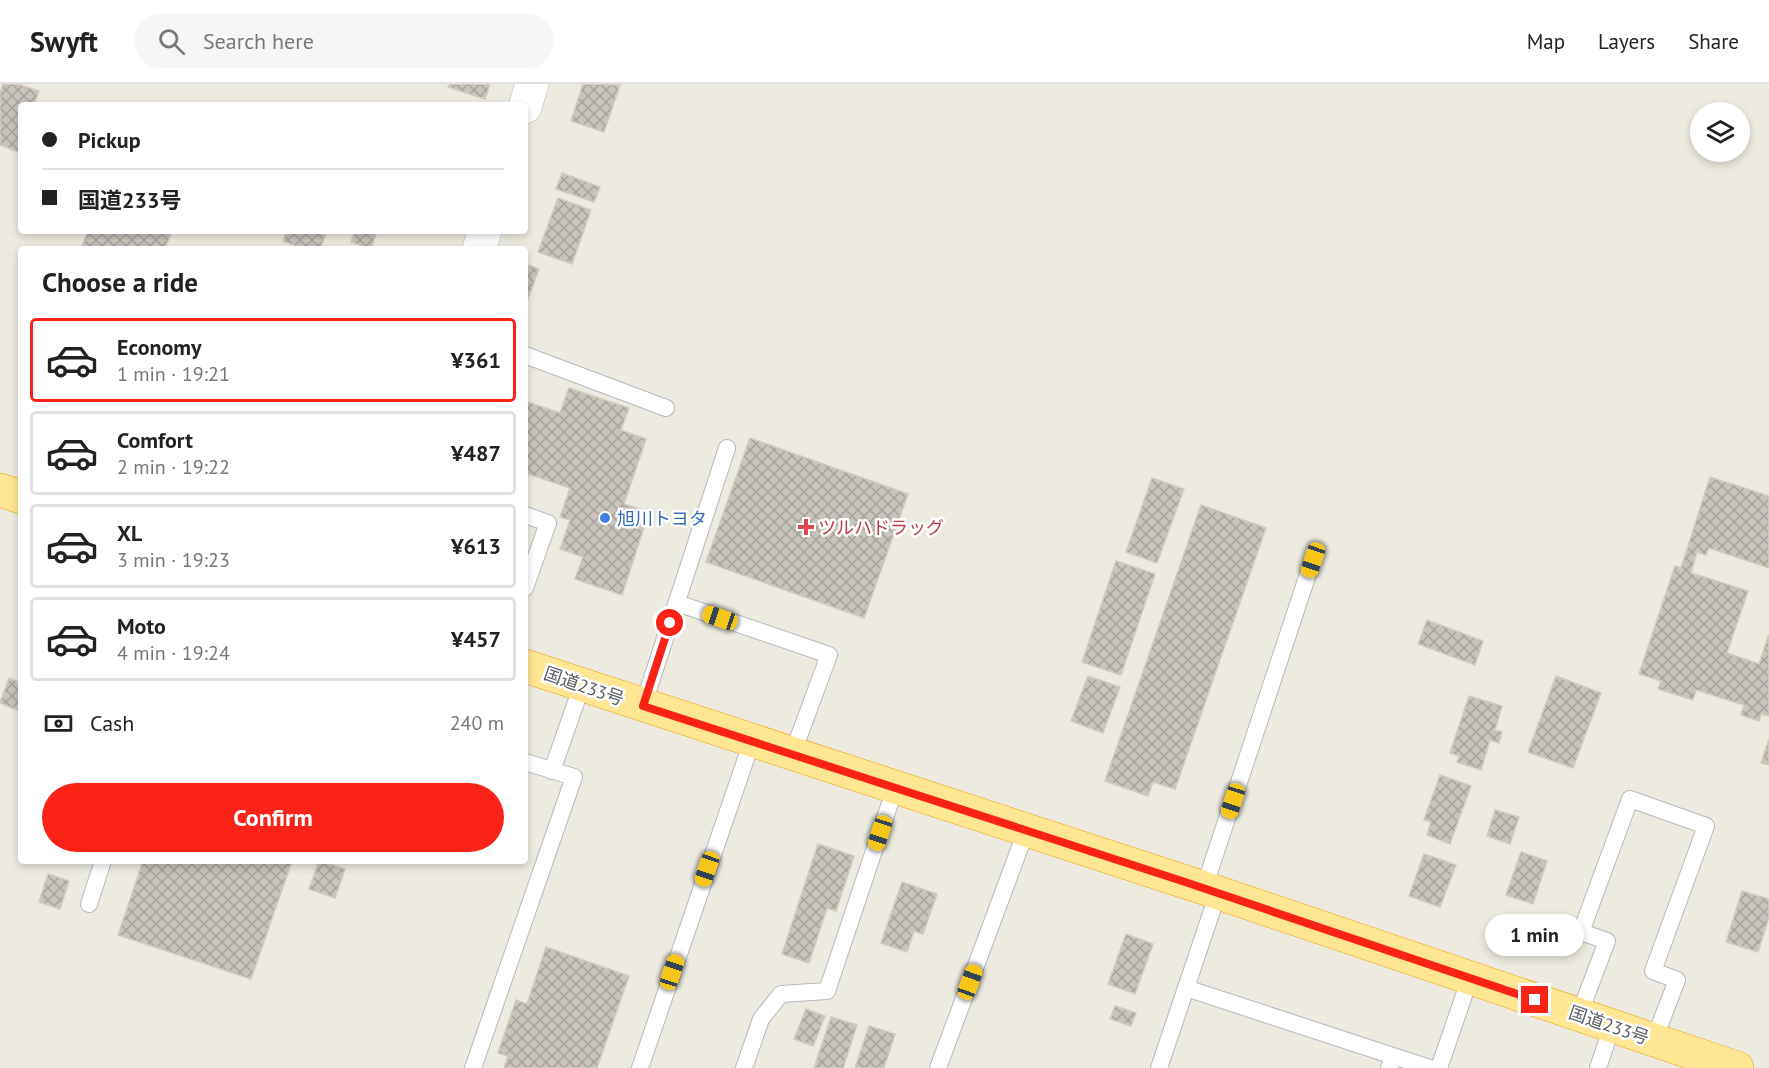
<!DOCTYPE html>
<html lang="en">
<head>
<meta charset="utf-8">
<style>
  :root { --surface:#fff; --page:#f6f6f6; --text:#222; --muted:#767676; --line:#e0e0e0; --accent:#fb2318 }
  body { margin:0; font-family:"PT Sans","Noto Sans JP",sans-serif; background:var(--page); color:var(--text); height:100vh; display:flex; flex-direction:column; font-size:22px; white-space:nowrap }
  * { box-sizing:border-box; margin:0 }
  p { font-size:20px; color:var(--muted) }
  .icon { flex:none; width:33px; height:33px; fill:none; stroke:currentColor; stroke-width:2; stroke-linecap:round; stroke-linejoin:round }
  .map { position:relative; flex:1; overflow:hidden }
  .drawer { position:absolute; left:18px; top:162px; width:510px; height:618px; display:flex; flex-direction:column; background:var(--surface); border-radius:6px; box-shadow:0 3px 9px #0003 }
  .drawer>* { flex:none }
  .top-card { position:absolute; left:18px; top:18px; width:510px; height:132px; border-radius:6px; box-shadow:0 3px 9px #0003; display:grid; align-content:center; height:132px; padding:0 24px; background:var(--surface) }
  .tools { position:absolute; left:1690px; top:18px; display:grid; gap:12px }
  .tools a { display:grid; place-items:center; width:60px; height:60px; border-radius:50%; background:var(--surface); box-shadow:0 3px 9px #0003; font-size:30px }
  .end { position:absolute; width:27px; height:27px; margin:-14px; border:8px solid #fb2318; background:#fff; box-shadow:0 0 0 3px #fff }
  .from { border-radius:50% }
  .bubble { position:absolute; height:42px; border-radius:21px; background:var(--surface); box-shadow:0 3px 9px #0003; font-size:20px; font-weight:700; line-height:42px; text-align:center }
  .car { position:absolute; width:18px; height:36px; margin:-18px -9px; border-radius:8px; box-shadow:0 0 4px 2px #0007; background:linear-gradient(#f5c518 24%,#345 0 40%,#f5c518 0 76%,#345 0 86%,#f5c518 0) }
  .top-card b { display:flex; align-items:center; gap:21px; height:57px; font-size:22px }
  .top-card b+b { border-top:2px solid var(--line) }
  .top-card i { width:15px; height:15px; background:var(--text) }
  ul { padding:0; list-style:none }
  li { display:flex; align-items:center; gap:18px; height:84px; margin:0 12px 9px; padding:0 12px; border:3px solid var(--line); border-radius:6px }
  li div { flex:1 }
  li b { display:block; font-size:22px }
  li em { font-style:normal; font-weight:700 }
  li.selected { border-color:var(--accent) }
  li>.icon { width:54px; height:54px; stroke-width:1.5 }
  h2 { padding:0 24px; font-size:27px; line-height:72px }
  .pay { display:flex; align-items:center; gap:15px; height:66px; padding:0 24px; font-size:22px }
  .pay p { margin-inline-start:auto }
  .primary-button { display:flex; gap:12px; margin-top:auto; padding:12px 24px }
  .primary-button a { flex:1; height:69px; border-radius:36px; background:var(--accent); color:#fff; font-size:24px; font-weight:700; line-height:69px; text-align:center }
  header { display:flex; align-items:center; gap:36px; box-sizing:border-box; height:84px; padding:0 30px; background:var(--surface); border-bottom:2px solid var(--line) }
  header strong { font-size:28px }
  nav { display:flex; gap:33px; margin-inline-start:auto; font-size:21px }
  .search { width:420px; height:54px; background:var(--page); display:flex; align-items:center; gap:15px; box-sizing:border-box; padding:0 21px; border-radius:33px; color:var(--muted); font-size:22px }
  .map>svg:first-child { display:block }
</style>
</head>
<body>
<header>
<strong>Swyft</strong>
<div class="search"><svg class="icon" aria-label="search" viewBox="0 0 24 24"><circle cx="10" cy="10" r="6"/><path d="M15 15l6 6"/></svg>Search here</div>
<nav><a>Map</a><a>Layers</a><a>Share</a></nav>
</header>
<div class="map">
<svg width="1769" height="984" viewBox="0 0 1769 984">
  <defs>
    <pattern id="building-cross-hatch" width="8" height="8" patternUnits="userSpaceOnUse" patternTransform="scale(1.5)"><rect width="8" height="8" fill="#c8c4bc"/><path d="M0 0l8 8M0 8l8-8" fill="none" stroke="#a5a29c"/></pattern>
  </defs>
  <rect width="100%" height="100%" fill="#edeadf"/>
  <g fill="url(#building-cross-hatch)" stroke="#d3cbbd" stroke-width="1.5">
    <polygon points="3,0 17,0 39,7 34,21 21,21 21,58 18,68 0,61 0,9"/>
    <polygon points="450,0 490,0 485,15 448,3"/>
    <polygon points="583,0 620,1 604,48 571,37"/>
    <polygon points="562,89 600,103 594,118 556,105"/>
    <polygon points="558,114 591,126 572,180 538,168"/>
    <polygon points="88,147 146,147 152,149 153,147 172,147 165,165 81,165"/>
    <polygon points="287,147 327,147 320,165 304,165 283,157"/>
    <polygon points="355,147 377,147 371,165 351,158"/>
    <polygon points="525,180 539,185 525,223"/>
    <polygon points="569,304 629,324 621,346 646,355 624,420 649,428 622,511 575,495 583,473 560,465 570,436 560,433 570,404 525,389 525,317 560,329"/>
    <polygon points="750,354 908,410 864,534 706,478"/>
    <polygon points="1710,393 1769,412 1769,484 1709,464 1706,471 1697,468 1691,489 1748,507 1727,569 1759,580 1769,550 1769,632 1761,630 1759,637 1741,631 1744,621 1696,606 1693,616 1658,605 1661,597 1639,590 1675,482 1681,484"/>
    <polygon points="1152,394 1184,405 1157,479 1126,468"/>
    <polygon points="1201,421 1266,444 1175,705 1153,698 1148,712 1105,697"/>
    <polygon points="1116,477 1155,490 1121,591 1082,578"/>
    <polygon points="1427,536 1483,557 1475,581 1418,560"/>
    <polygon points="1088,592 1120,603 1103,649 1071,637"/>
    <polygon points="1556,592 1601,609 1573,684 1528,668"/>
    <polygon points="9,594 21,599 21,621 19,627 0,619"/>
    <polygon points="1469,612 1502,622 1495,646 1502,648 1499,659 1490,656 1481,686 1457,678 1459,672 1450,669"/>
    <polygon points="1769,655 1769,681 1761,679"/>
    <polygon points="1440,691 1471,702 1450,760 1427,751 1431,738 1424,736"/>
    <polygon points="1495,726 1519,733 1510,760 1487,752"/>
    <polygon points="818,760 854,772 836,827 827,824 809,879 782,870"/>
    <polygon points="1521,768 1547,777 1533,820 1506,811"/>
    <polygon points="1424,770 1456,781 1440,823 1409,812"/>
    <polygon points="143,777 292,777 251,895 118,851"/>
    <polygon points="319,777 345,785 335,814 309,805"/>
    <polygon points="48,790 69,797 60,825 39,818"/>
    <polygon points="902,798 937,810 923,850 914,847 907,868 881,859"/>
    <polygon points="1742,807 1769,815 1769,833 1758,868 1726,858"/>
    <polygon points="1126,850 1153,860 1135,910 1108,900"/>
    <polygon points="546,863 629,892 597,984 504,984 508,972 498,969 516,916 527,920"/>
    <polygon points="1115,922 1136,929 1131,942 1110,935"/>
    <polygon points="806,925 825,932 813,962 794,955"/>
    <polygon points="831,933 857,941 843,984 814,984"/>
    <polygon points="869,942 895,950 884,984 855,984"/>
  </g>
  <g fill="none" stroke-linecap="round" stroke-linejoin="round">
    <g stroke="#b5b9be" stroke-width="18">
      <g id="service">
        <polyline points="525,271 666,324"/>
        <polyline points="525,431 548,439 525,504"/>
        <polyline points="677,519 829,571 792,671"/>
        <polyline points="643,622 727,364"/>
        <polyline points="552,687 582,601"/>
        <polyline points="1204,804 1313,475"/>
        <polyline points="89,820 103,777"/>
        <polyline points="1186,904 1393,972"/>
        <polyline points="1579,931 1607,857 1581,848 1630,715 1706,742 1653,887 1677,896 1654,956"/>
        <polyline points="473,984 574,693 525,678"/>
        <polyline points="640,984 752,657"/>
        <polyline points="744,984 761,935 781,910 827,907 895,704"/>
        <polyline points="938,984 1026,747"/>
        <polyline points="1159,984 1218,809"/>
        <polyline points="1389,984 1393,972 1430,984"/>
        <polyline points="1439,984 1470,894"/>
        <polyline points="1598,984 1612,942"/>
      </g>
    </g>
    <g stroke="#b5b9be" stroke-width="34">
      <g id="minor">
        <polyline points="525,23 532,0"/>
        <polyline points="479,165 485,147"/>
      </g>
    </g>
    <g stroke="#ed9c00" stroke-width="34">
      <g id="trunk">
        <polyline points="0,406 21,413"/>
        <polyline points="525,582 1204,804 1737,984"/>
      </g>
    </g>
    <use href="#service" stroke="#fff" stroke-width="16"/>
    <use href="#minor" stroke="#fff" stroke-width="33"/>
    <use href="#trunk" stroke="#ffe694" stroke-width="33"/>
  </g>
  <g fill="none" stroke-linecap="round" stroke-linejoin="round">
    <polyline stroke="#fb2318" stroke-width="8" points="670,539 643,622 1182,797 1535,916"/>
  </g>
  <circle fill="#3f7fe0" stroke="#fff" stroke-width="2" cx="605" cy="434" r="6"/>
  <path fill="#e0444e" stroke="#fff" stroke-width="2" d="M803 434h6v6h6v6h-6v6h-6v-6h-6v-6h6z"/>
  <g text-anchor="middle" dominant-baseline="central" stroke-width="5" stroke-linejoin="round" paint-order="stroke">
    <g font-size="18" fill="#366cbe" stroke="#fff" text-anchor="start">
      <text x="617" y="434">旭川トヨタ</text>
    </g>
    <g font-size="18" fill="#be3a42" stroke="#fff" text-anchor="start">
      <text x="818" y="443">ツルハドラッグ</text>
    </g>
    <g font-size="18" fill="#585d62" stroke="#fff">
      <text transform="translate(584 602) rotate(19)">国道233号</text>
      <text transform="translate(1609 941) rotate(19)">国道233号</text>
    </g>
  </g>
</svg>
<div class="tools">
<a><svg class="icon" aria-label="layers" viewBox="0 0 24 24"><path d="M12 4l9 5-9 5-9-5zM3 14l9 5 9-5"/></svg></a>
</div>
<i class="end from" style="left:670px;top:539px"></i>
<i class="end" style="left:1535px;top:916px"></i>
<div class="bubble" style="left:1485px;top:830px;width:99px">1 min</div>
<i class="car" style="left:1313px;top:476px;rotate:199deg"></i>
<i class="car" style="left:720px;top:534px;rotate:289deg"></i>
<i class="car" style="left:1233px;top:717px;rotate:198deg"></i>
<i class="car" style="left:880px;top:749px;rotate:198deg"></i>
<i class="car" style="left:707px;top:785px;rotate:199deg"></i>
<i class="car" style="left:672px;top:888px;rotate:18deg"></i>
<i class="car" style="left:970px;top:898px;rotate:20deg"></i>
<div class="top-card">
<b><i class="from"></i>Pickup</b>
<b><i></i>国道233号</b>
</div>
<section class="drawer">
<h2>Choose a ride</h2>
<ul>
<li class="selected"><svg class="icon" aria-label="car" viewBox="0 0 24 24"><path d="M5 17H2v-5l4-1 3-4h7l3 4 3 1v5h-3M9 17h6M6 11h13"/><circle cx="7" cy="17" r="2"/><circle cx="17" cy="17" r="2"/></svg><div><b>Economy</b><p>1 min · 19:21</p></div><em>¥361</em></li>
<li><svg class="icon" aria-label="car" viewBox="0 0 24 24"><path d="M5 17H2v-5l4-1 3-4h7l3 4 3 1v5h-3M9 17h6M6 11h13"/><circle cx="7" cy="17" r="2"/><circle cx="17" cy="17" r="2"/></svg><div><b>Comfort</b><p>2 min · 19:22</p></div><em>¥487</em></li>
<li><svg class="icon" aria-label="car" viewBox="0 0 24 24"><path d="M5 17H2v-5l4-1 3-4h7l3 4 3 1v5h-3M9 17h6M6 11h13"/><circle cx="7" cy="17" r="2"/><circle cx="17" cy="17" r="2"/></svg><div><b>XL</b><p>3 min · 19:23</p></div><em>¥613</em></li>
<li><svg class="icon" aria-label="car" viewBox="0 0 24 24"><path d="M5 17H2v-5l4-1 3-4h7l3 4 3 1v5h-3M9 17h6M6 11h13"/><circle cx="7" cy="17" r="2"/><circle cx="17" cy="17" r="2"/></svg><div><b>Moto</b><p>4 min · 19:24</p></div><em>¥457</em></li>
</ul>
<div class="pay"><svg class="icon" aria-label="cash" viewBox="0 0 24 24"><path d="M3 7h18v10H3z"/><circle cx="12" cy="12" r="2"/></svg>Cash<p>240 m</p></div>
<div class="primary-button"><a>Confirm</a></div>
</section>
</div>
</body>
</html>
